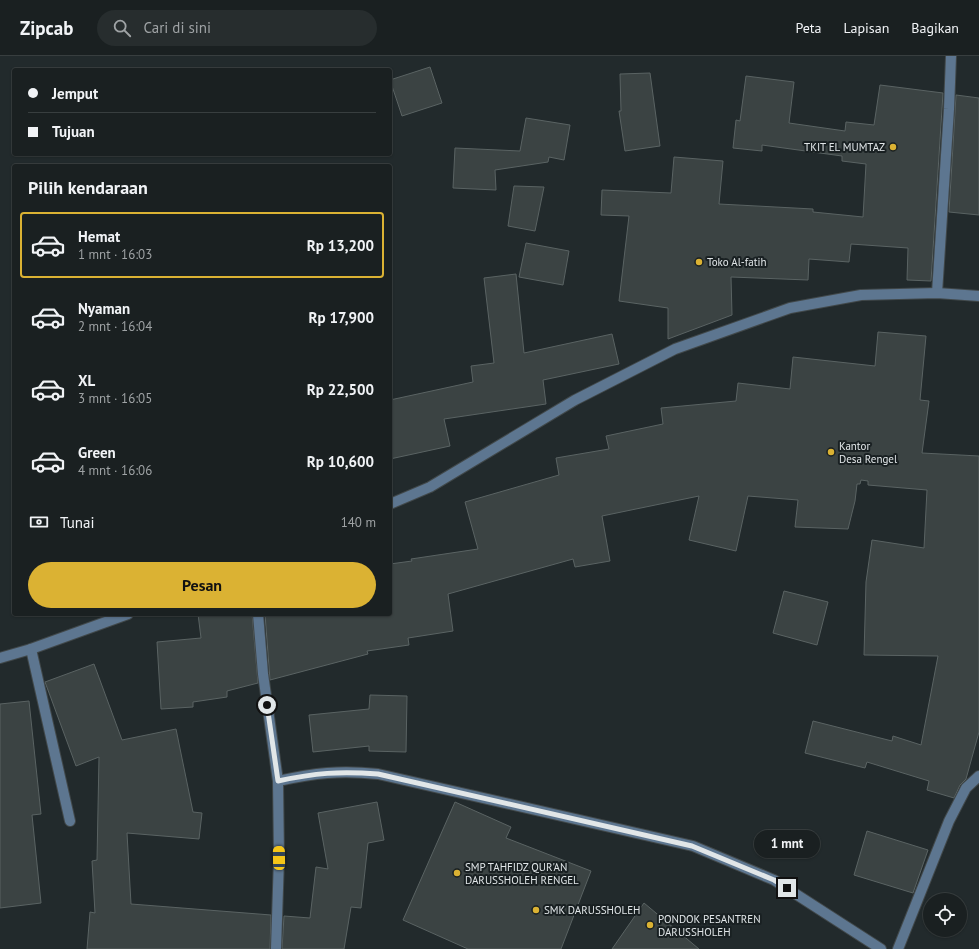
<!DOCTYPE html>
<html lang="id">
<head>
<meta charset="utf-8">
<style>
  :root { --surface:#1a2021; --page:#272d2e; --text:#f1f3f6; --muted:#9fa3a5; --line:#383e3f; --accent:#dbb233 }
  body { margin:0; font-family:"PT Sans",sans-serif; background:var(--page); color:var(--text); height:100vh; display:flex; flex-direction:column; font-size:15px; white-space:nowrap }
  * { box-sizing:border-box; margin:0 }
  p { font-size:13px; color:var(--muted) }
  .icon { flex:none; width:22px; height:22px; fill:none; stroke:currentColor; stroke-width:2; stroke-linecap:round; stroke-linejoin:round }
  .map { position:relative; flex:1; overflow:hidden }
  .side { position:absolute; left:12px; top:108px; width:380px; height:452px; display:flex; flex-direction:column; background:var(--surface); border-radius:4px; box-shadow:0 1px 3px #0004,0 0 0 1px var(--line) }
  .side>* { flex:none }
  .guide { position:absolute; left:12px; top:12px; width:380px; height:88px; border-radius:4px; box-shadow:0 1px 3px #0004,0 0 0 1px var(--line); display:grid; align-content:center; height:88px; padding:0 16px; background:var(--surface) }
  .fabs { position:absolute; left:923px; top:837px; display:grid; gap:8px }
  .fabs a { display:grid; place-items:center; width:44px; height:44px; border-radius:50%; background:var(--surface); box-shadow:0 1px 3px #0004,0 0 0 1px var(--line); font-size:20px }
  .end { position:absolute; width:18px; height:18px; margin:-9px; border:5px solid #e1e6e8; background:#111; box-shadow:0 0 0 2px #111 }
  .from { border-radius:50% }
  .bubble { position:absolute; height:28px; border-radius:14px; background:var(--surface); box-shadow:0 1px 3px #0004,0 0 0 1px var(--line); font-size:13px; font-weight:700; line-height:28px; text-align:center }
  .car { position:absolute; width:12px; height:24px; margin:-12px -6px; border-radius:5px; box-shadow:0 0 3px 1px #0007; background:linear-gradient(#f5c518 24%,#345 0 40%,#f5c518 0 76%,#345 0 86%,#f5c518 0) }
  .guide b { display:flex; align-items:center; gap:14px; height:38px; font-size:15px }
  .guide b+b { border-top:1px solid var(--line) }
  .guide i { width:10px; height:10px; background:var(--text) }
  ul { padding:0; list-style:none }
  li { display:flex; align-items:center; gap:12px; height:66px; margin:0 8px 6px; padding:0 8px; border:2px solid transparent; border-radius:4px }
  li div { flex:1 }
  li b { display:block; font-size:15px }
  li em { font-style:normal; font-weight:700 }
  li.active { border-color:var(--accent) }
  li>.icon { width:36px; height:36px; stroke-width:1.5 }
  h2 { padding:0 16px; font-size:18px; line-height:48px }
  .pay { display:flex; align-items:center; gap:10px; height:44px; padding:0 16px; font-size:15px }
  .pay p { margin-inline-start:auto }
  .button { display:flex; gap:8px; margin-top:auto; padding:8px 16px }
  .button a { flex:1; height:46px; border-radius:24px; background:var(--accent); color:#111; font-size:16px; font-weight:700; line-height:46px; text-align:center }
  header { display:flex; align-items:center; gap:24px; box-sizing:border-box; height:56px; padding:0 20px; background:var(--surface); border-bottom:1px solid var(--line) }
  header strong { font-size:19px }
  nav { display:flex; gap:22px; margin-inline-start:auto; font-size:14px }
  .search { width:280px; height:36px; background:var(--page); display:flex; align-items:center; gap:10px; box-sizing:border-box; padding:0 14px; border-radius:22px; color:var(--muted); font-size:15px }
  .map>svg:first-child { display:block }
</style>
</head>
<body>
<header>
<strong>Zipcab</strong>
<div class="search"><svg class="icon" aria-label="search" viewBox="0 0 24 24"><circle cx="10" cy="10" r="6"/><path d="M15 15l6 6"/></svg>Cari di sini</div>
<nav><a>Peta</a><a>Lapisan</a><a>Bagikan</a></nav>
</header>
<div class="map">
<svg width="979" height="893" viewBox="0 0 979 893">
  <rect width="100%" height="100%" fill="#222a2c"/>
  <g fill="#3b4343" stroke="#5a6363">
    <polygon points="430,11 442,47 402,60 390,24"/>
    <polygon points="650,17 660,90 625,95 619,55 621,55 620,18"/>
    <polygon points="746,20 794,26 789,67 845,75 846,66 874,69 880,29 943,37 931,225 907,224 908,192 851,188 849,206 809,203 808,224 731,221 732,259 668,283 668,252 619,245 629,160 601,159 602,134 671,137 674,101 723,105 719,148 813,153 813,156 863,161 866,108 842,105 842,100 762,89 762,95 733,92 736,64 740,65"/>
    <polygon points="956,39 979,42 979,159 949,156"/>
    <polygon points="526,62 570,69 564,104 549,101 548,106 495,114 496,134 453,132 455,92 520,95"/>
    <polygon points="514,130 544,131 535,175 508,170"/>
    <polygon points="526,187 569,195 563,229 519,221"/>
    <polygon points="516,218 524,297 612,278 619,308 543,324 546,348 444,363 450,390 390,403 390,344 473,326 471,310 494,307 484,222"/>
    <polygon points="878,276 926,280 920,344 929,345 922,397 979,400 979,676 966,723 960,729 954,742 927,734 929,725 867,706 865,712 805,697 813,665 892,685 893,680 921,689 938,600 864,599 866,526 872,484 924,492 927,434 868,429 868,425 861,424 860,428 857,428 855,445 848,473 795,471 798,444 748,440 736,495 689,484 699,440 602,460 610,505 575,511 573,503 448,538 453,575 408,582 409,589 367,595 368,598 270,624 265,558 390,558 390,508 412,505 411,503 478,493 465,446 559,419 556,402 609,393 606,380 663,368 661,352 736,345 738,327 790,333 793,301 875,310"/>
    <polygon points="784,535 828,546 817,589 773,577"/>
    <polygon points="198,558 252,558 258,627 227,635 227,641 193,646 193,651 161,653 157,586 201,582"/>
    <polygon points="94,608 122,684 176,673 193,756 202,757 199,783 127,777 131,848 271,859 270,893 87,893 90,856 95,857 92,805 97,804 99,701 76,710 45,626"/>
    <polygon points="370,639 407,640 406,696 369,695 369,690 313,696 309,659 369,653"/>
    <polygon points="29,645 41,758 32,759 41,847 0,852 0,648"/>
    <polygon points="377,746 384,784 368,787 361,852 351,851 344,893 282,893 284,860 310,862 316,811 328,813 318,757"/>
    <polygon points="455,746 511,771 506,782 591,815 561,893 468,893 403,864"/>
    <polygon points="867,775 928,794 913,837 854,819"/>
    <polygon points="644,847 699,893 612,893"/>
  </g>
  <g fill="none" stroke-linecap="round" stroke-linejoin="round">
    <g stroke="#41484a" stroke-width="12">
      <g id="minor">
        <polyline points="937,237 949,53 951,0"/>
        <polyline points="390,448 430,431 575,344 675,293 790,252 861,239 937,237 979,240"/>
        <polyline points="258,558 263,618 278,725"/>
        <polyline points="31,593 70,765"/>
        <polyline points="0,602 31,593 128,558"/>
        <path d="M276,893L279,802L278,725C315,717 339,714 378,718L693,790L774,824L881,893"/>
        <polyline points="898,893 949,765 966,732 979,720"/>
      </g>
    </g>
    <use href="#minor" stroke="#5d7690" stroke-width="10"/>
  </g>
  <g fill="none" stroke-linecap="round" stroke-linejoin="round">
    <path stroke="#e1e6e8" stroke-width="5" d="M267,649L278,725C315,717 339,715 378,718L692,790L774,824L787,832"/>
  </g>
  <g fill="#dbb233" stroke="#192022" stroke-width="1.5">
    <circle cx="893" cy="91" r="4"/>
    <circle cx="699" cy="206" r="4"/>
    <circle cx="831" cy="396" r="4"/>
    <circle cx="457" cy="817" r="4"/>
    <circle cx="536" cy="854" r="4"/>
    <circle cx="650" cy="869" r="4"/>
  </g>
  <g text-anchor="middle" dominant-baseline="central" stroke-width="4" stroke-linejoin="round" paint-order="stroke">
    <g font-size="11" fill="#e1e6e8" stroke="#192022" text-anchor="start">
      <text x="885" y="91" text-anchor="end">TKIT EL MUMTAZ</text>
      <text x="707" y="206">Toko Al-fatih</text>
      <text x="839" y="390">Kantor<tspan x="839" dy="13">Desa Rengel</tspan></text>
      <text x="465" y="811">SMP TAHFIDZ QUR'AN<tspan x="465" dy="13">DARUSSHOLEH RENGEL</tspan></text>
      <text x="544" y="854">SMK DARUSSHOLEH</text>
      <text x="658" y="863">PONDOK PESANTREN<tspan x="658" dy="13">DARUSSHOLEH</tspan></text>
    </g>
  </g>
</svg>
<div class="fabs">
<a><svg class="icon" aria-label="locate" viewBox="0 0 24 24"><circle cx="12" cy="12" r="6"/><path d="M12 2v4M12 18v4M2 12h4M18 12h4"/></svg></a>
</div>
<i class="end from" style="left:267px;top:649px"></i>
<i class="end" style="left:787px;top:832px"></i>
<div class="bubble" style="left:754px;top:774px;width:66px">1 mnt</div>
<i class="car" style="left:279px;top:802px;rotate:359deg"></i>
<div class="guide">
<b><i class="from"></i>Jemput</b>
<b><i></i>Tujuan</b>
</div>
<section class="side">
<h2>Pilih kendaraan</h2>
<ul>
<li class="active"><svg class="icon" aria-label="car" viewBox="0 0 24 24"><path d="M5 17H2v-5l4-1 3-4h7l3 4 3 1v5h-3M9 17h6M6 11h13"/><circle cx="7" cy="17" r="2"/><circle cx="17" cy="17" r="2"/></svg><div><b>Hemat</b><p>1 mnt · 16:03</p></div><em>Rp 13,200</em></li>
<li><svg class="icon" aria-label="car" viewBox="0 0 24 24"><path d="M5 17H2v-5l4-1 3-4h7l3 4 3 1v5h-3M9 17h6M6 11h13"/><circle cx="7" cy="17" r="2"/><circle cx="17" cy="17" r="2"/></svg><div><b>Nyaman</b><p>2 mnt · 16:04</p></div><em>Rp 17,900</em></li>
<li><svg class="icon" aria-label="car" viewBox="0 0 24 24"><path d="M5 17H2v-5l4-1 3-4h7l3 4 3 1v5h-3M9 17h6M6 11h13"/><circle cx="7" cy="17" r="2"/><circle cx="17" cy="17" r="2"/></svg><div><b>XL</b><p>3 mnt · 16:05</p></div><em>Rp 22,500</em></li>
<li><svg class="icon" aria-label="car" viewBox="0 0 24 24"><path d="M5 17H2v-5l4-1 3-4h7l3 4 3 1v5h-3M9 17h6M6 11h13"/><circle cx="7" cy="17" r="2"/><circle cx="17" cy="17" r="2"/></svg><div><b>Green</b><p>4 mnt · 16:06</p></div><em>Rp 10,600</em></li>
</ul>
<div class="pay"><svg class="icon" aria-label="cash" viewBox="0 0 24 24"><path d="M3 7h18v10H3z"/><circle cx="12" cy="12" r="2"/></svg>Tunai<p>140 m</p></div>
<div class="button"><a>Pesan</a></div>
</section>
</div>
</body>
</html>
